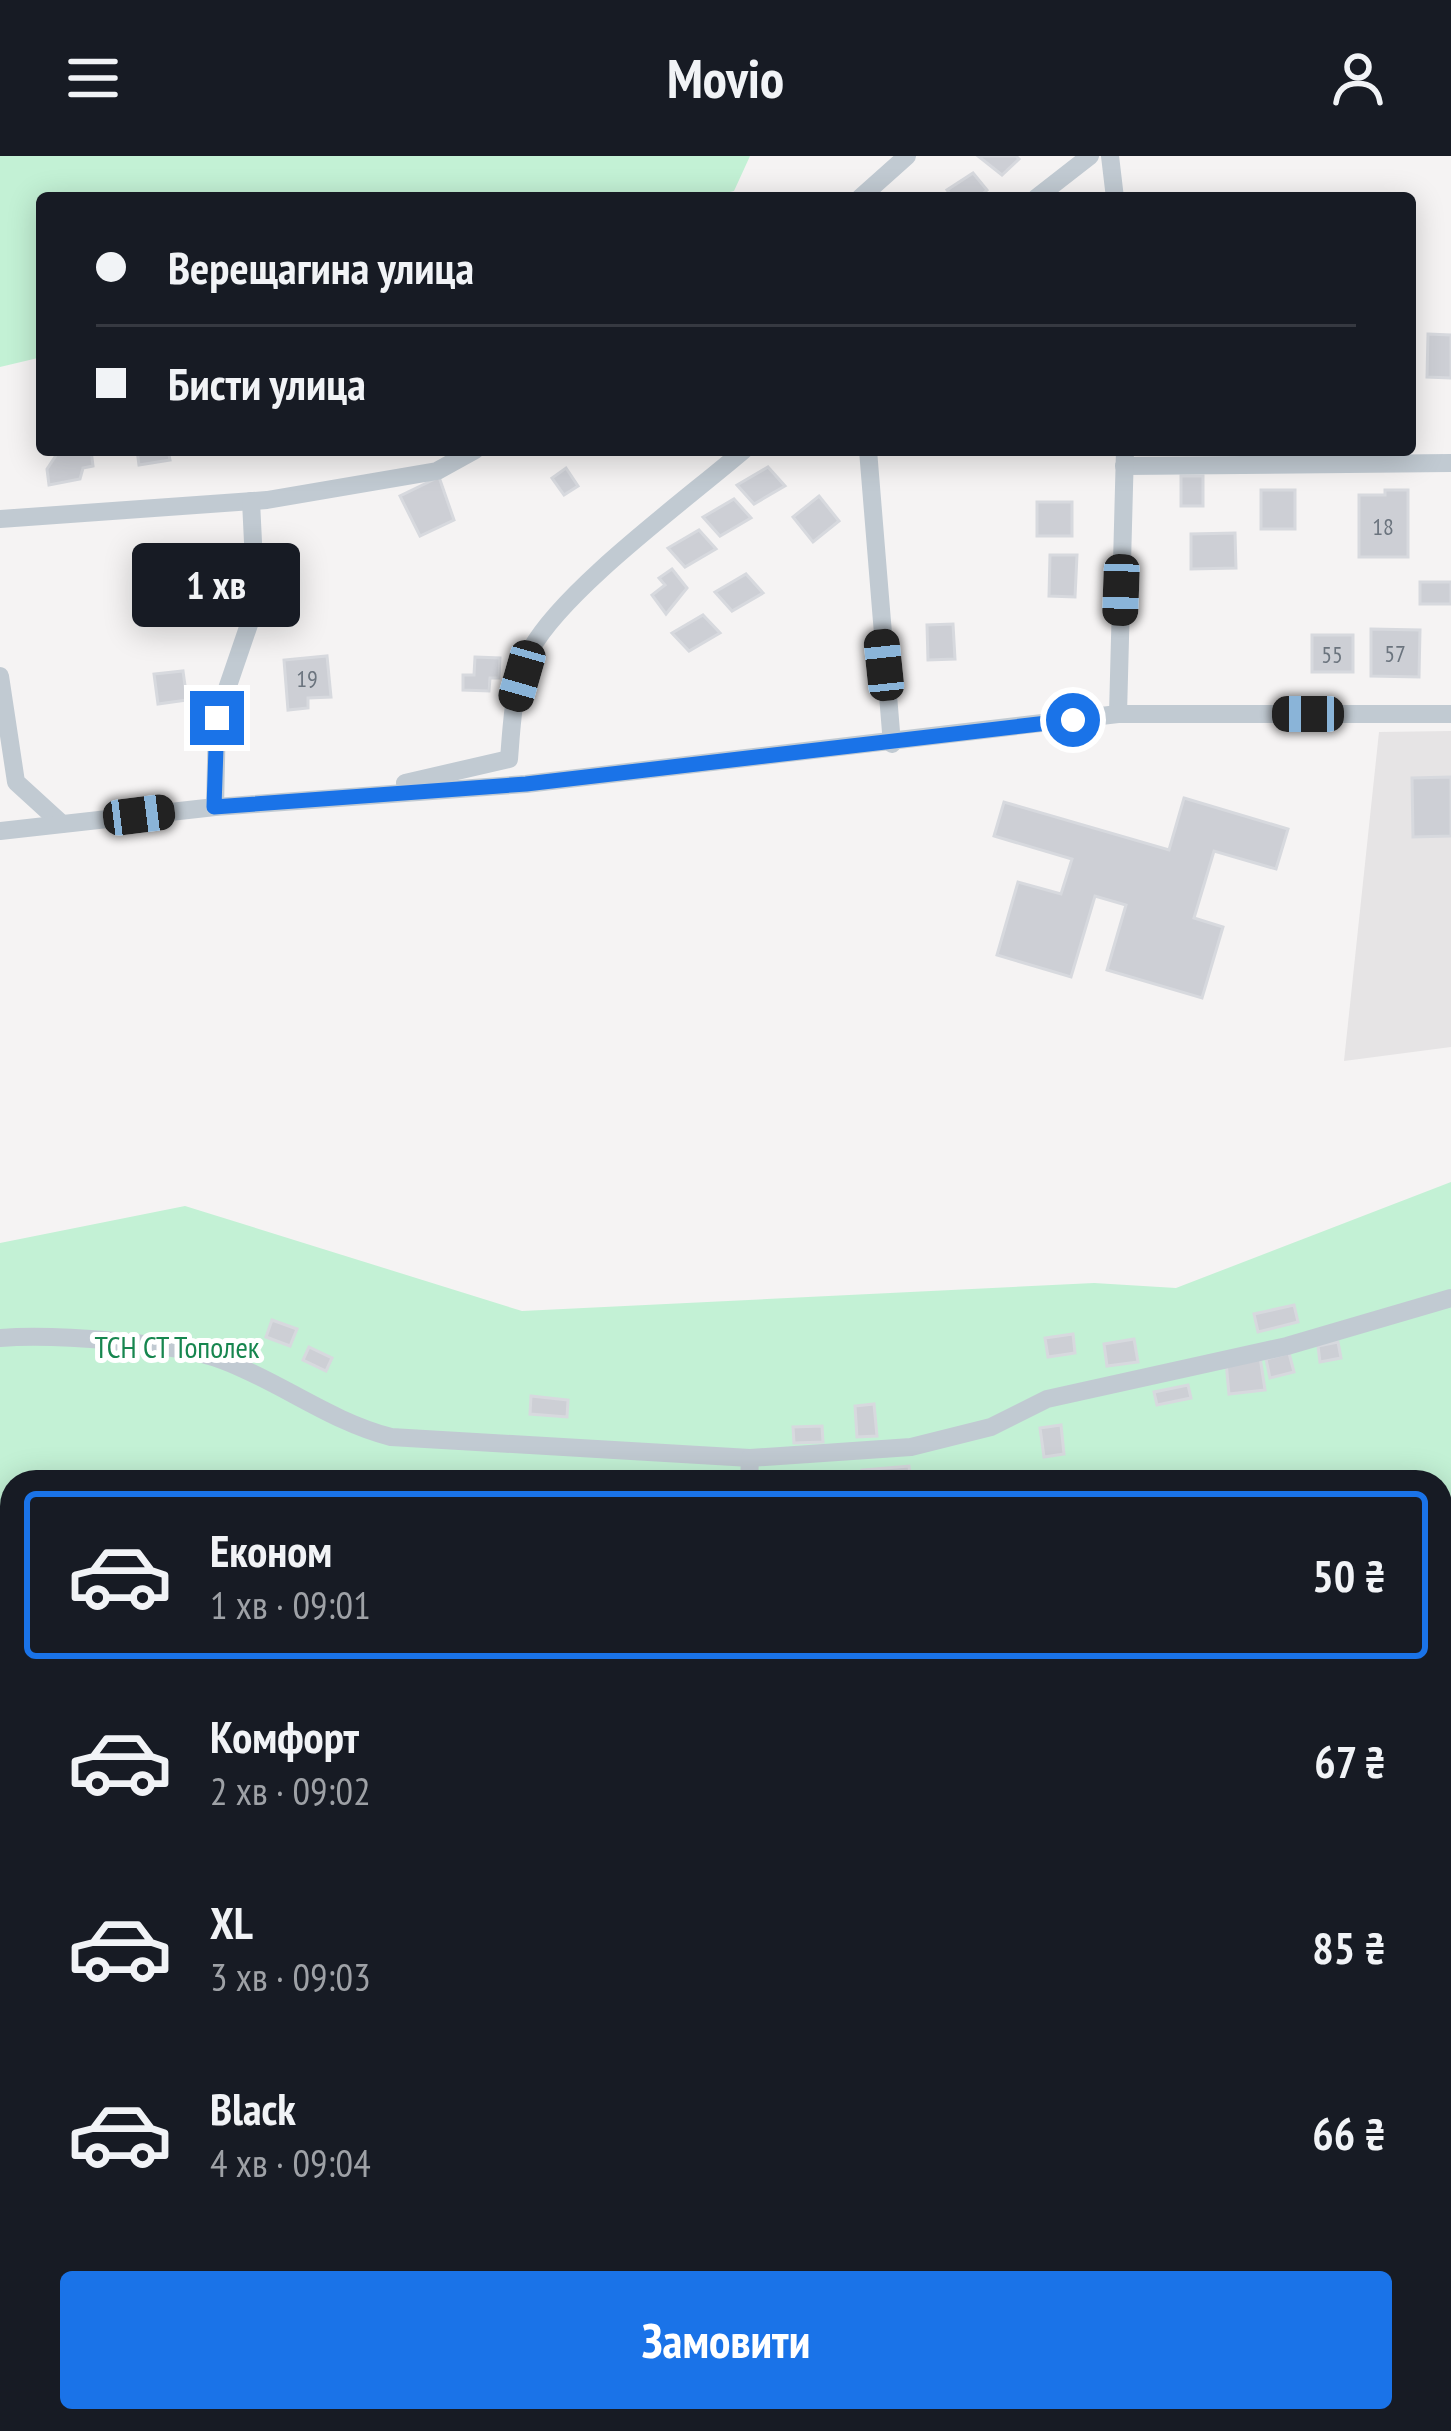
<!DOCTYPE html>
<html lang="uk">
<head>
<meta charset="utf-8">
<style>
  :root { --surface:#171b24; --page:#20242c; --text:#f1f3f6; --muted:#9ea1a6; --line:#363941; --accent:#1a73e8 }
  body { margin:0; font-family:"PT Sans Narrow",sans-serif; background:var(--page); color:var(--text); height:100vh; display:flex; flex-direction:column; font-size:45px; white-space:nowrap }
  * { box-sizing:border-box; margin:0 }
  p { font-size:39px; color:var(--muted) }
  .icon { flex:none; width:66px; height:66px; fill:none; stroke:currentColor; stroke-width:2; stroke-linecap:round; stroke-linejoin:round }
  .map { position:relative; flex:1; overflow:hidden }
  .drawer { position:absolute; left:0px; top:1314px; width:1452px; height:963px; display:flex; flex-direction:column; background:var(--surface); border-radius:36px 36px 0 0; box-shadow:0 6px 30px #0003 }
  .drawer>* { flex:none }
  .top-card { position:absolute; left:36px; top:36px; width:1380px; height:264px; border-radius:12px; box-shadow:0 6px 30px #0003; display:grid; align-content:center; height:264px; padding:0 60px; background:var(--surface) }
  .end { position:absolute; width:54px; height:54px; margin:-27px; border:15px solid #1a73e8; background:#fff; box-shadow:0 0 0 6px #fff }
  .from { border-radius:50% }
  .bubble { position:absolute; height:84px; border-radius:12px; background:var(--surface); box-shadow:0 6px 30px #0003; font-size:39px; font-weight:600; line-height:84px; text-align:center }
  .car { position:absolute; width:36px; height:72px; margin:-36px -18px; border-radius:15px; box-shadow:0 0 9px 3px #0007; background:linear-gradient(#222 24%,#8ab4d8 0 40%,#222 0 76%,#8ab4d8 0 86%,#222 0) }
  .top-card b { display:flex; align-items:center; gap:42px; height:114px; font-size:45px }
  .top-card b+b { border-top:3px solid var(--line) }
  .top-card i { width:30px; height:30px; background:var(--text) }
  ul { padding:21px 0 0; list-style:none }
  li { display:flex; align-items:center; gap:36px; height:168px; margin:0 24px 18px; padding:0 36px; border:6px solid transparent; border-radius:12px }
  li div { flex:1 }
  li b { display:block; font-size:45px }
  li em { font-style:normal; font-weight:600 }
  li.selected { border-color:var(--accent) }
  li>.icon { width:108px; height:108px; stroke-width:1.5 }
  .button { display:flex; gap:24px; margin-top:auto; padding:24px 60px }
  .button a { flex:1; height:138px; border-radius:12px; background:var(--accent); color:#fff; font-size:48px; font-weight:600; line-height:138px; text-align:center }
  header { display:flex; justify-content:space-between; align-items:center; height:156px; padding:0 60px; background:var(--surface); font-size:54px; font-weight:600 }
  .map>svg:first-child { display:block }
</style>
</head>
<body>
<header><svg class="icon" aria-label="menu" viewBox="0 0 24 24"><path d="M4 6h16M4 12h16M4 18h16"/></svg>Movio<svg class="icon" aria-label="person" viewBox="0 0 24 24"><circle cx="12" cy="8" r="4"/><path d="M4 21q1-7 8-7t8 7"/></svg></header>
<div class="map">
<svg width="1451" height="2275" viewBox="0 0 1451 2275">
  <rect width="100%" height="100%" fill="#f5f3f3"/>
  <g fill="#e6e4e5">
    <polygon points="1451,575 1451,891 1344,905 1379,576"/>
    <polygon points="446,2265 882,2265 883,2275 460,2275"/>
  </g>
  <g fill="#c3f1d5">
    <polygon points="0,0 750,0 734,35 704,42 42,42 42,201 0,211"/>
    <polygon points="1451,1026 1451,1445 1440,1454 1440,1326 12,1326 12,1381 0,1379 0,1087 185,1050 522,1155 1094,1127 1176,1132"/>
  </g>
  <g fill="#cdcfd5" stroke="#d7d9de" stroke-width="3">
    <polygon points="978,0 1016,0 1019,3 1002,19"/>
    <polygon points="973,17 987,34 978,42 953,42 947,34"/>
    <polygon points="1428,178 1451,179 1451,222 1427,221"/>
    <polygon points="91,294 93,310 83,312 80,323 49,329 47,313 57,298"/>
    <polygon points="137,294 168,294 170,304 139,309"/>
    <polygon points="768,311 785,330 754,348 737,329"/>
    <polygon points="566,312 578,330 564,339 552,322"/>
    <rect x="1181" y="320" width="22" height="30"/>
    <polygon points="439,321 454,364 420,380 400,340"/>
    <rect x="1261" y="334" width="34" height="39"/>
    <polygon points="1385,334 1408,334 1408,401 1359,401 1359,339 1385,339"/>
    <polygon points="819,340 839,365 813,386 793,361"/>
    <polygon points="734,343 751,362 720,380 703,361"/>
    <rect x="1037" y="346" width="35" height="34"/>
    <polygon points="699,374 716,393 685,411 668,392"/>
    <polygon points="1235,377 1236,412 1191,413 1191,378"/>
    <polygon points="1050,399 1077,399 1075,441 1049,440"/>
    <polygon points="672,413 687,432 666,458 652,439 665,429 659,422"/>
    <polygon points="746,418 763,437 732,455 715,436"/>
    <rect x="1420" y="426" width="31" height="22"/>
    <polygon points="703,459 720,477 689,495 672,477"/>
    <polygon points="953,468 955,503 928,504 927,469"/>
    <polygon points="1371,473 1420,474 1419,521 1371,520"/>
    <rect x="1312" y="479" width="41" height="37"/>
    <polygon points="327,500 331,541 308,542 308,552 288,554 284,504"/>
    <polygon points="475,501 500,502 499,522 490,522 489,535 463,534 463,519 474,519"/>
    <polygon points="183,515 187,544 158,548 154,518"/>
    <polygon points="1451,621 1451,680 1413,681 1412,622"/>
    <polygon points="1184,642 1288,673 1276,713 1214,695 1194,762 1223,771 1202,842 1107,814 1126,749 1095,740 1071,821 997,799 1018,726 1061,738 1072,703 994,680 1004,646 1169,694"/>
    <polygon points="1294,1149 1298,1166 1258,1176 1254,1158"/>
    <polygon points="272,1164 297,1173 290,1190 266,1181"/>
    <polygon points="1073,1178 1075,1197 1048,1201 1045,1182"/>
    <polygon points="1134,1183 1138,1206 1107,1210 1104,1188"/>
    <polygon points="1338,1186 1341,1202 1320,1206 1318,1190"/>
    <polygon points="309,1191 332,1202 326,1215 303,1204"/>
    <polygon points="1289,1197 1294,1216 1270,1222 1266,1203"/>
    <polygon points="1260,1201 1265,1234 1229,1238 1226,1206"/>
    <polygon points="1188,1229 1191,1242 1157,1249 1154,1236"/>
    <polygon points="531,1240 568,1244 567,1261 530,1258"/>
    <polygon points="874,1248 877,1280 857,1281 855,1250"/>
    <polygon points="1061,1269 1064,1298 1044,1301 1040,1272"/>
    <polygon points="822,1270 823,1286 794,1287 793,1271"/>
    <polygon points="909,1310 911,1326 863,1326 862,1314"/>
    <polygon points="0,1464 12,1466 12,1486 0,1484"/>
    <polygon points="0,1504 12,1507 12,1528 0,1525"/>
    <polygon points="0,1547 12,1549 12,1580 0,1578"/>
    <polygon points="1446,1669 1451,1706 1440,1707 1440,1670"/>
    <polygon points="12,1692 12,1729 0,1731 0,1693"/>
    <polygon points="12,1810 12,1865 0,1868 0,1823"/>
    <polygon points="1447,1842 1451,1878 1440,1879 1440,1843"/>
    <polygon points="1440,2065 1448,2143 1440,2144"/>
    <polygon points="380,2265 381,2275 297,2275 296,2267"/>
    <polygon points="564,2265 624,2265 625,2275 565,2275"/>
    <polygon points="1190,2265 1255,2265 1267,2275 1201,2275"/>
    <polygon points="1316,2265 1370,2265 1367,2275 1307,2275"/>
  </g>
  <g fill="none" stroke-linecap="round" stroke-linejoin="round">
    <g stroke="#7ad0a6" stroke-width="3" stroke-dasharray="9 6" stroke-linecap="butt">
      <polyline points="1440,1777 1451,1772"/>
      <polyline points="1440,1809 1451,1819"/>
      <polyline points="896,2265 897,2275"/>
      <polyline points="830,2275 837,2265"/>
    </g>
    <g stroke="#c1cad2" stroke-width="18">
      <polyline points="1110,0 1115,42"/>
      <polyline points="860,42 907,0"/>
      <polyline points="1036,42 1090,0"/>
      <polyline points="868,294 892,588"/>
      <polyline points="1124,310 1451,307"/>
      <polyline points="0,363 267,344 437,315 475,294"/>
      <polyline points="0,520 16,626 62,668"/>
      <polyline points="1118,558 1125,294"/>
      <path d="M405,627L509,603C512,568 513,524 531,493C565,432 687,343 744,294"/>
      <polyline points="215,651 217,562 256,448 251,345"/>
      <polyline points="0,675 215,651 526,628 1118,558 1451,558"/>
      <path d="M0,1182C53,1178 173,1186 222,1204C281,1226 329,1265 391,1281L750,1302L749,1326"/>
      <polyline points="750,1302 911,1291 991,1271 1047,1243 1287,1190 1451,1142"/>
      <polyline points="0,1392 12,1394"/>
      <polyline points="1440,1399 1451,1396"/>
      <polyline points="0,1453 12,1455"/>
      <polyline points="1440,1488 1451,1480"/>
      <polyline points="0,1493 12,1495"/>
      <polyline points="1440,1513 1451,1512"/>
      <polyline points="0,1534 12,1536"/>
      <polyline points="1440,1557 1451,1555"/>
      <polyline points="0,1588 12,1590"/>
      <polyline points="1440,1592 1451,1591"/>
      <polyline points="0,1624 12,1627"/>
      <polyline points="1440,1641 1451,1639"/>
      <polyline points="1440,1736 1451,1734"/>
      <polyline points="0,1752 12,1744"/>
      <polyline points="0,1869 12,1868"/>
      <polyline points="1440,1903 1451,1900"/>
      <polyline points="4,2210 12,2197"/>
      <polyline points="1440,2219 1446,2275"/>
      <polyline points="64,2265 65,2275"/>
      <polyline points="416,2265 432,2275"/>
      <polyline points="655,2265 657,2275"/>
      <polyline points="997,2265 1009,2275"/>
      <polyline points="1146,2265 1157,2275"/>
      <polyline points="244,2275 255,2265"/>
      <polyline points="1082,2275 1092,2265"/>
    </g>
  </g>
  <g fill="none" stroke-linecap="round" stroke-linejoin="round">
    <polyline stroke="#1a73e8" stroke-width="15" points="217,562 214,651 526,628 1073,564"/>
  </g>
  <g text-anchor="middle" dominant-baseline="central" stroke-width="10" stroke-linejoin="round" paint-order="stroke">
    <g font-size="24" fill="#6b747e">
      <text x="1383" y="370">18</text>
      <text x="1395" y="497">57</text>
      <text x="1332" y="498">55</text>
      <text x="307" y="522">19</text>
    </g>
    <g font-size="30" fill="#17864f" stroke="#fff">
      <text x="177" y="1190">ТСН СТ Тополек</text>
    </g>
  </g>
</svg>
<i class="end from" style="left:1073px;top:564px"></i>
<i class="end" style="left:217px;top:562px"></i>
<div class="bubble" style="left:132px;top:387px;width:168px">1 хв</div>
<i class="car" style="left:1121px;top:434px;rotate:182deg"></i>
<i class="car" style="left:884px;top:509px;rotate:354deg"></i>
<i class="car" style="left:522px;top:520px;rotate:196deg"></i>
<i class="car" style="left:1308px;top:558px;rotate:270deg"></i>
<i class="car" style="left:139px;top:659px;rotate:83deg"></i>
<div class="top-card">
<b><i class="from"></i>Верещагина улица</b>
<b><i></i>Бисти улица</b>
</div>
<section class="drawer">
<ul>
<li class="selected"><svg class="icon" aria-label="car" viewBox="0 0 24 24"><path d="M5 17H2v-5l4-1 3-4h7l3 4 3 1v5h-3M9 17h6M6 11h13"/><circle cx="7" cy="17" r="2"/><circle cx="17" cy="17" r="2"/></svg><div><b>Економ</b><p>1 хв · 09:01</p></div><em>50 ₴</em></li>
<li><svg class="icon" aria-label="car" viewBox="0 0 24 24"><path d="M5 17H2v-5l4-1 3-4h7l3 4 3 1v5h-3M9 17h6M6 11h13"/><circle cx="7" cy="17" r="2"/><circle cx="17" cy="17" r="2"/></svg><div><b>Комфорт</b><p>2 хв · 09:02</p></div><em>67 ₴</em></li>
<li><svg class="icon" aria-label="car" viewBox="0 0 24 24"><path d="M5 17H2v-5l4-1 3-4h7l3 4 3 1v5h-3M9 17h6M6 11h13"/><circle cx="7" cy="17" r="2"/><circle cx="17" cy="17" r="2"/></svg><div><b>XL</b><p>3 хв · 09:03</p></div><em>85 ₴</em></li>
<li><svg class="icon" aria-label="car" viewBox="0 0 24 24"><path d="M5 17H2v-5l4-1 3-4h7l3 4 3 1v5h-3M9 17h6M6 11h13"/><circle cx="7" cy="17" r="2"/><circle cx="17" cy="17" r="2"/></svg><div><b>Black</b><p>4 хв · 09:04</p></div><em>66 ₴</em></li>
</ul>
<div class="button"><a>Замовити</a></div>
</section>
</div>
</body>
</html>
